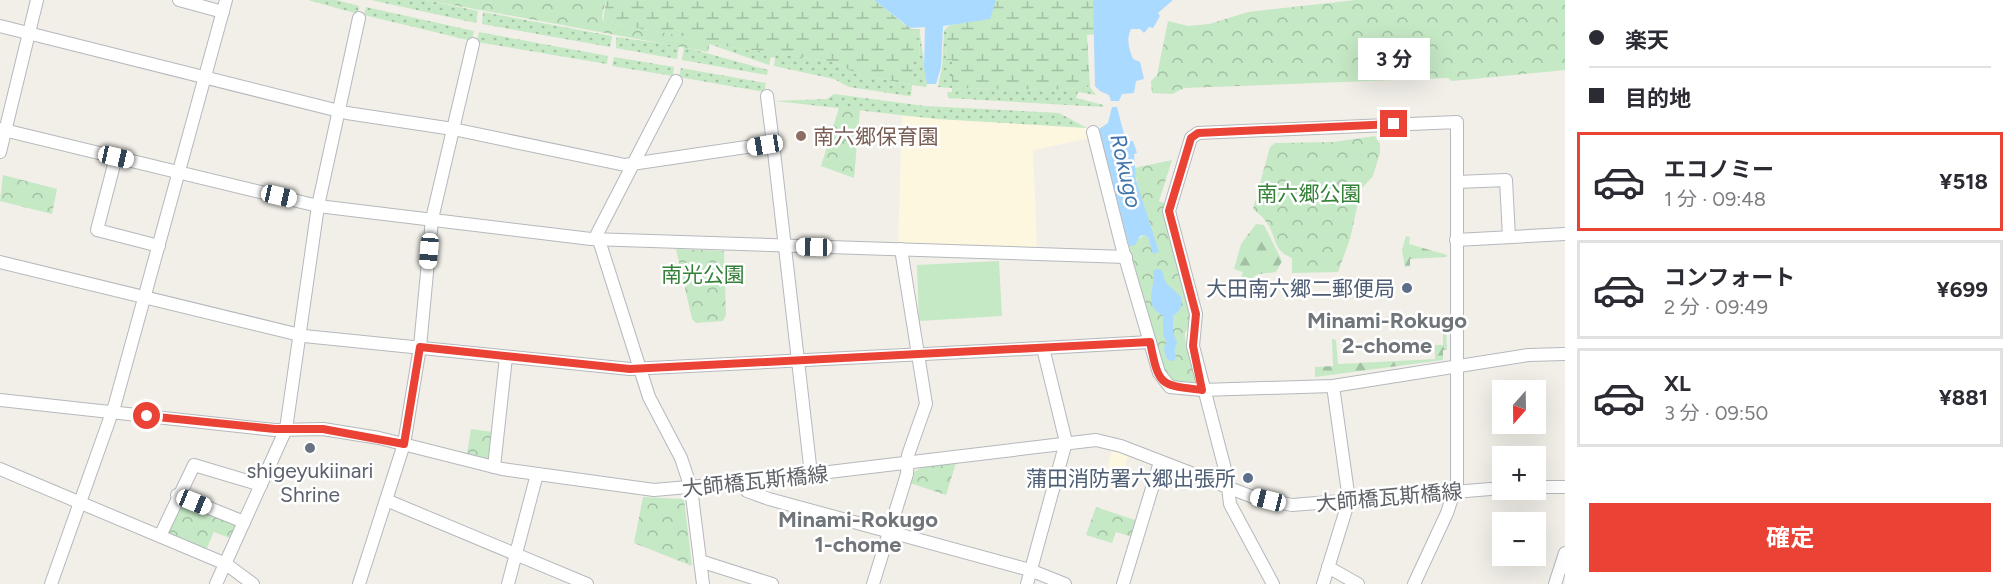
<!DOCTYPE html>
<html lang="ja">
<head>
<meta charset="utf-8">
<style>
  :root { --surface:#fff; --page:#f7f7f7; --text:#2b2b33; --muted:#7c7c81; --line:#e1e1e2; --accent:#ea4335 }
  body { margin:0; font-family:Figtree,"Noto Sans JP",sans-serif; background:var(--page); color:var(--text); height:100vh; display:flex; flex-direction:column; font-size:22px; white-space:nowrap }
  * { box-sizing:border-box; margin:0 }
  p { font-size:20px; color:var(--muted) }
  .icon { flex:none; width:33px; height:33px; fill:none; stroke:currentColor; stroke-width:2; stroke-linecap:round; stroke-linejoin:round }
  .map { position:relative; flex:1; overflow:hidden }
  .drawer { display:flex; flex-direction:column; background:var(--surface); width:450px }
  .drawer>* { flex:none }
  .banner { display:grid; align-content:center; height:132px; padding:0 24px; background:var(--surface) }
  .needle { width:39px; rotate:200deg }
  .tools { position:absolute; left:1492px; top:380px; display:grid; gap:12px }
  .tools a { display:grid; place-items:center; width:54px; height:54px; border-radius:0px; background:var(--surface); box-shadow:0 6px 24px #0002; font-size:30px }
  .end { position:absolute; width:27px; height:27px; margin:-14px; border:8px solid #ea4335; background:#fff; box-shadow:0 0 0 3px #fff }
  .from { border-radius:50% }
  .bubble { position:absolute; height:42px; border-radius:0px; background:var(--surface); box-shadow:0 6px 24px #0002; font-size:20px; font-weight:700; line-height:42px; text-align:center }
  .car { position:absolute; width:18px; height:36px; margin:-18px -9px; border-radius:8px; box-shadow:0 0 4px 2px #0007; background:linear-gradient(#fff 24%,#345 0 40%,#fff 0 76%,#345 0 86%,#fff 0) }
  .banner b { display:flex; align-items:center; gap:21px; height:57px; font-size:22px }
  .banner b+b { border-top:2px solid var(--line) }
  .banner i { width:15px; height:15px; background:var(--text) }
  ul { padding:0; list-style:none }
  li { display:flex; align-items:center; gap:18px; height:99px; margin:0 12px 9px; padding:0 12px; border:3px solid var(--line); border-radius:0px }
  li div { flex:1 }
  li b { display:block; font-size:22px }
  li em { font-style:normal; font-weight:700 }
  li.selected { border-color:var(--accent) }
  li>.icon { width:54px; height:54px; stroke-width:1.5 }
  .primary-button { display:flex; gap:12px; margin-top:auto; padding:12px 24px }
  .primary-button a { flex:1; height:69px; border-radius:0px; background:var(--accent); color:#fff; font-size:24px; font-weight:700; line-height:69px; text-align:center }
  main { display:flex; flex:1; min-height:0 }
  .map>svg:first-child { display:block }
</style>
</head>
<body>
<main>
<div class="map">
<svg width="1565" height="584" viewBox="0 0 1565 584">
  <defs>
    <pattern id="grass-dots" width="8" height="8" patternUnits="userSpaceOnUse" patternTransform="scale(1.5)"><rect width="8" height="8" fill="#c5e8c5"/><path d="M2 2h.1M6 6h.1" fill="none" stroke="#a3c0a4" stroke-width="1.8" stroke-linecap="round"/></pattern>
    <pattern id="forest-firs" width="22" height="20" patternUnits="userSpaceOnUse" patternTransform="scale(1.5)"><rect width="22" height="20" fill="#c5e8c5"/><path d="M5 1l3.5 6h-7zM16 11l3.5 6h-7z" fill="#a3c0a4"/></pattern>
    <pattern id="wetland-marsh" width="20" height="14" patternUnits="userSpaceOnUse" patternTransform="scale(1.5)"><rect width="20" height="14" fill="#c5e8c5"/><path d="M1 5h8M5 5V1M11 12h8M15 12V8" fill="none" stroke="#a3c0a4"/></pattern>
    <pattern id="park-crowns" width="20" height="18" patternUnits="userSpaceOnUse" patternTransform="scale(1.5)"><rect width="20" height="18" fill="#c5e8c5"/><path d="M2 6a3 3 0 1 1 6 0M12 15a3 3 0 1 1 6 0" fill="none" stroke="#a3c0a4"/></pattern>
  </defs>
  <rect width="100%" height="100%" fill="#f1efe8"/>
  <g fill="#fef7e0">
    <polygon points="902,116 1087,128 1090,138 1033,150 1037,248 898,246"/>
    <polygon points="1112,449 1128,455 1119,491 1103,486"/>
  </g>
  <g fill="url(#grass-dots)">
    <polygon points="308,0 336,0 359,6 358,14"/>
    <polygon points="371,0 426,0 478,11 476,23"/>
    <polygon points="366,7 474,31 472,41 364,15"/>
    <polygon points="483,12 612,36 610,47 482,24"/>
    <polygon points="948,26 946,59 952,60 952,88 1052,90 1090,87 1096,95 1078,92 1076,98 1103,105 1103,107 948,98 947,92 952,92 952,88 938,87 942,68 944,31"/>
    <polygon points="479,32 608,56 607,64 477,42"/>
    <polygon points="920,34 927,84 926,87 912,85 911,96 909,96 849,87 834,79 774,66 775,58 771,57 769,65 709,44 835,62 857,74 911,85 913,59 919,59"/>
    <polygon points="616,37 679,46 677,59 616,48"/>
    <polygon points="684,47 768,70 767,75 682,60"/>
    <polygon points="614,57 674,67 673,76 612,66"/>
    <polygon points="681,68 766,83 764,92 679,77"/>
    <polygon points="834,94 925,106 1059,113 1087,128 937,119 775,101 827,99"/>
  </g>
  <g fill="url(#forest-firs)">
    <polygon points="1256,224 1264,225 1282,261 1276,272 1258,274 1246,283 1239,283 1243,272 1234,269 1241,244"/>
    <polygon points="1406,236 1410,237 1409,244 1447,255 1446,257 1410,259 1410,266 1405,267 1402,250"/>
    <polygon points="1435,326 1446,326 1447,350 1443,350 1443,360 1315,377 1315,367 1333,366 1332,339 1336,340 1338,364 1435,359 1435,345 1443,345 1443,329 1434,329"/>
  </g>
  <g fill="url(#wetland-marsh)">
    <polygon points="606,0 874,0 904,24 909,26 910,29 920,29 919,59 913,59 912,85 857,74 835,62 709,44 709,41 603,22"/>
    <polygon points="996,0 1093,0 1095,34 1087,35 1090,87 1052,90 952,88 952,60 946,60 948,26 959,22 989,19"/>
  </g>
  <g fill="url(#park-crowns)">
    <polygon points="426,0 606,0 602,16 603,22 710,41 708,52"/>
    <polygon points="1356,0 1565,0 1565,70 1452,81 1448,78 1184,88 1172,94 1152,93 1151,81 1157,75 1168,21 1188,26 1209,24 1248,12"/>
    <polygon points="839,108 860,110 854,178 821,166"/>
    <path d="M1375,136L1380,144V153L1373,176L1361,189L1350,239L1338,272L1292,273V258C1272,250 1277,237 1267,223C1264,218 1258,213 1253,209L1270,147L1275,143L1333,142Z"/>
    <polygon points="1172,160 1159,201 1171,206 1192,321 1185,333 1185,339 1196,383 1178,384 1166,378 1129,246 1144,235 1148,237 1153,253 1134,168"/>
    <polygon points="3,175 57,189 52,214 0,201"/>
    <polygon points="676,249 724,251 726,315 723,321 696,323 692,319"/>
    <polygon points="471,429 493,432 490,460 467,454"/>
    <path d="M956,463L946,495L907,482C913,463 939,466 956,463Z"/>
    <polygon points="643,497 684,499 692,566 634,543"/>
    <polygon points="177,502 238,523 232,539 214,532 205,552 165,534"/>
    <polygon points="1096,507 1138,521 1133,537 1116,532 1112,543 1086,535"/>
  </g>
  <polygon fill="#c5e8c5" points="999,261 1002,316 919,321 917,265"/>
  <g fill="#aadaff">
    <polygon points="874,0 996,0 990,19 943,26 941,67 936,84 927,84 924,67 925,27 910,28"/>
    <path d="M1093,0H1173L1158,13L1160,16L1153,28L1149,27L1144,33L1140,29H1131C1126,39 1129,49 1133,59L1140,62L1144,79L1136,81L1134,93L1122,94L1119,101H1111L1109,95L1100,91L1095,86Z"/>
    <polygon points="1112,107 1117,107 1126,142 1133,141 1137,153 1134,154 1136,180 1159,252 1153,254 1148,237 1144,235 1140,236 1135,245 1129,246 1099,129 1108,123"/>
    <path d="M1161,269L1166,283L1181,297C1183,309 1178,314 1168,318C1140,306 1156,293 1153,270Z"/>
  </g>
  <g fill="none" stroke-linecap="round" stroke-linejoin="round">
    <polyline stroke="#aadaff" stroke-width="10" points="1168,318 1168,333 1172,343 1169,349 1171,356"/>
    <g stroke="#b5b8bc" stroke-width="14">
      <g id="minor">
        <polyline points="179,0 223,12"/>
        <polyline points="0,26 347,113 453,129 625,165 773,143 811,474"/>
        <polyline points="676,81 597,234 649,397 681,458 691,488 703,584"/>
        <polyline points="767,96 773,143"/>
        <polyline points="0,129 318,206 591,239 1126,257"/>
        <polyline points="1093,132 1122,247 1159,373 1170,387 1202,390 1333,386 1528,355 1565,354"/>
        <polyline points="0,152 37,0"/>
        <polyline points="116,157 97,230 159,246"/>
        <polyline points="1457,182 1506,180 1509,237"/>
        <polyline points="1456,240 1565,234"/>
        <polyline points="0,262 304,336 630,369 1043,348"/>
        <polyline points="0,400 275,430 323,429 379,438 502,469 654,490 745,482 1096,440 1121,446 1253,497 1292,505 1503,488"/>
        <polyline points="494,467 506,357"/>
        <polyline points="0,469 226,564 253,584"/>
        <polyline points="745,482 747,491 769,499 1030,570 1065,584"/>
        <polyline points="1536,487 1565,487"/>
        <polyline points="177,495 244,522"/>
        <polyline points="386,500 587,584"/>
        <polyline points="160,536 194,465 261,485"/>
        <polyline points="700,561 772,584"/>
        <polyline points="1328,567 1358,584"/>
        <polyline points="51,584 115,404 226,0"/>
        <polyline points="216,584 286,429 318,206 359,18"/>
        <polyline points="359,584 404,444 420,347 432,219 473,44"/>
        <polyline points="508,584 537,474"/>
        <polyline points="873,584 907,474 908,455 926,404 901,249"/>
        <polyline points="1027,584 1066,442 1043,348 1150,342"/>
        <polyline points="1123,584 1160,462"/>
        <polyline points="1273,584 1230,504 1227,477 1193,346 1196,314 1169,211 1191,138 1198,133 1457,122 1457,483 1447,513 1414,584"/>
        <polyline points="1323,584 1349,500 1333,386"/>
        <polyline points="1555,584 1565,553"/>
      </g>
    </g>
    <use href="#minor" stroke="#fff" stroke-width="12"/>
  </g>
  <g fill="none" stroke-linecap="round" stroke-linejoin="round">
    <path stroke="#ea4335" stroke-width="8" d="M147,416L275,429H323L404,444L420,347L630,369L1150,342C1159,387 1160,385 1202,390L1193,346L1196,314L1169,211L1191,138L1198,133L1394,124"/>
  </g>
  <circle fill="#8d6e63" stroke="#fff" stroke-width="2" cx="801" cy="136" r="6"/>
  <g fill="#5c6f8a" stroke="#fff" stroke-width="2">
    <circle cx="1407" cy="288" r="6"/>
    <circle cx="1248" cy="478" r="6"/>
  </g>
  <circle fill="#6b7280" stroke="#fff" stroke-width="2" cx="310" cy="448" r="6"/>
  <g text-anchor="middle" dominant-baseline="central" stroke-width="5" stroke-linejoin="round" paint-order="stroke">
    <g font-size="21" fill="#785e54" stroke="#fff" text-anchor="start">
      <text x="813" y="136">南六郷保育園</text>
    </g>
    <g font-size="21" fill="#348238" stroke="#fff">
      <text x="1309" y="193">南六郷公園</text>
      <text x="703" y="274">南光公園</text>
    </g>
    <g font-size="21" fill="#4e5e75" stroke="#fff" text-anchor="end">
      <text x="1395" y="288">大田南六郷二郵便局</text>
      <text x="1236" y="478">蒲田消防署六郷出張所</text>
    </g>
    <g font-size="21" fill="#5b616d" stroke="#fff">
      <text x="310" y="470">shigeyukiinari<tspan x="310" dy="24">Shrine</tspan></text>
    </g>
    <g font-size="21" fill="#5f6368" stroke="#fff">
      <text transform="translate(755 481) rotate(-6)">大師橋瓦斯橋線</text>
      <text transform="translate(1389 497) rotate(-5)">大師橋瓦斯橋線</text>
    </g>
    <g font-size="22" font-style="italic" fill="#4174aa" stroke="#fff">
      <text transform="translate(1126 171) rotate(77)">Rokugo</text>
    </g>
    <g font-size="22" font-weight="bold" fill="#70757a" stroke="#fff">
      <text x="1387" y="320">Minami-Rokugo<tspan x="1387" dy="25">2-chome</tspan></text>
      <text x="858" y="519">Minami-Rokugo<tspan x="858" dy="25">1-chome</tspan></text>
    </g>
  </g>
</svg>
<div class="tools">
<a><svg class="needle" viewBox="-14 -14 28 28"><path d="M0-13l5 13h-10z" fill="#e53935"/><path d="M0 13l5-13h-10z" fill="#7c7c81"/></svg></a>
<a>+</a>
<a>−</a>
</div>
<i class="end from" style="left:147px;top:416px"></i>
<i class="end" style="left:1394px;top:124px"></i>
<div class="bubble" style="left:1358px;top:38px;width:72px">3 分</div>
<i class="car" style="left:765px;top:145px;rotate:261deg"></i>
<i class="car" style="left:116px;top:157px;rotate:103deg"></i>
<i class="car" style="left:279px;top:196px;rotate:103deg"></i>
<i class="car" style="left:814px;top:247px;rotate:271deg"></i>
<i class="car" style="left:429px;top:251px;rotate:185deg"></i>
<i class="car" style="left:1268px;top:500px;rotate:284deg"></i>
<i class="car" style="left:194px;top:502px;rotate:112deg"></i>
</div>
<section class="drawer">
<div class="banner">
<b><i class="from"></i>楽天</b>
<b><i></i>目的地</b>
</div>
<ul>
<li class="selected"><svg class="icon" aria-label="car" viewBox="0 0 24 24"><path d="M5 17H2v-5l4-1 3-4h7l3 4 3 1v5h-3M9 17h6M6 11h13"/><circle cx="7" cy="17" r="2"/><circle cx="17" cy="17" r="2"/></svg><div><b>エコノミー</b><p>1 分 · 09:48</p></div><em>¥518</em></li>
<li><svg class="icon" aria-label="car" viewBox="0 0 24 24"><path d="M5 17H2v-5l4-1 3-4h7l3 4 3 1v5h-3M9 17h6M6 11h13"/><circle cx="7" cy="17" r="2"/><circle cx="17" cy="17" r="2"/></svg><div><b>コンフォート</b><p>2 分 · 09:49</p></div><em>¥699</em></li>
<li><svg class="icon" aria-label="car" viewBox="0 0 24 24"><path d="M5 17H2v-5l4-1 3-4h7l3 4 3 1v5h-3M9 17h6M6 11h13"/><circle cx="7" cy="17" r="2"/><circle cx="17" cy="17" r="2"/></svg><div><b>XL</b><p>3 分 · 09:50</p></div><em>¥881</em></li>
</ul>
<div class="primary-button"><a>確定</a></div>
</section>
</main>
</body>
</html>
